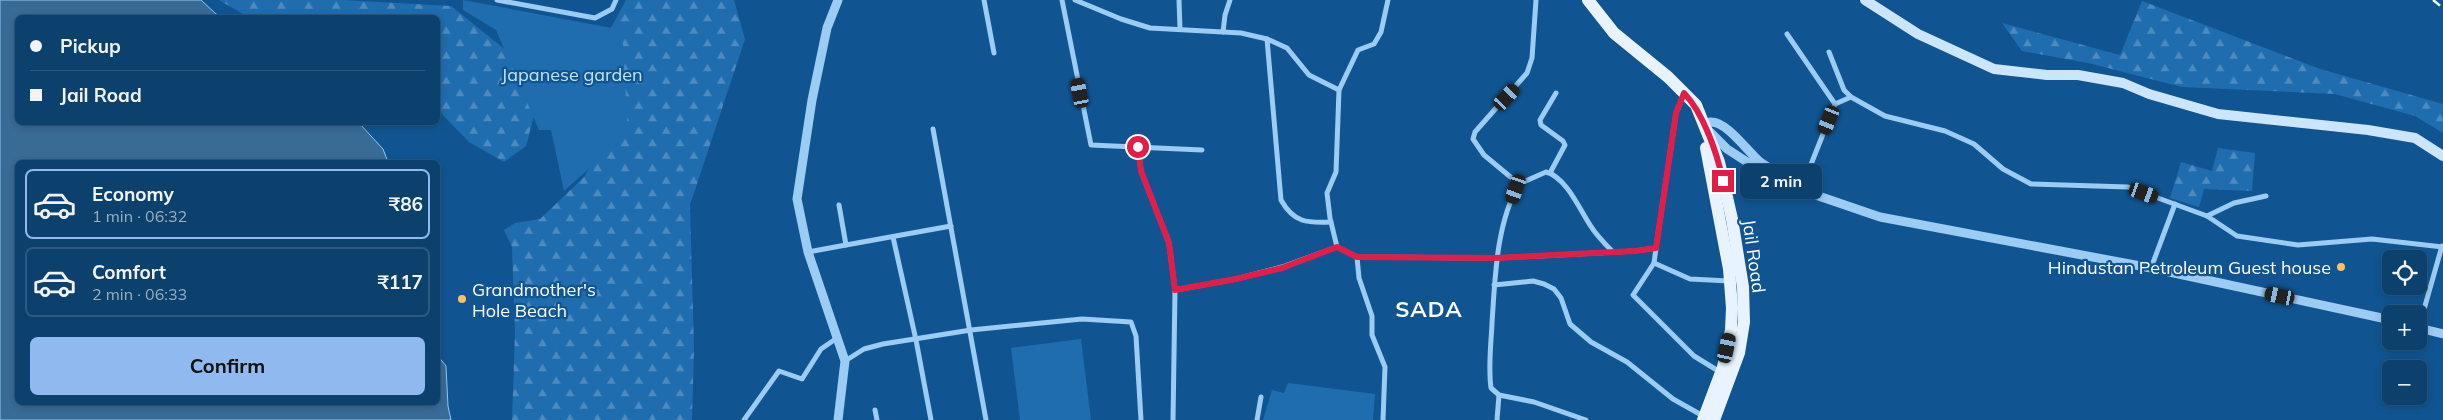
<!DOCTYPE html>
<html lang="en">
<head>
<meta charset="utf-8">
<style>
  :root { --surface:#0c406d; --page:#1a4b75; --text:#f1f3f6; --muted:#9aafc2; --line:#2c5980; --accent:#90b9f0 }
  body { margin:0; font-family:Mulish,sans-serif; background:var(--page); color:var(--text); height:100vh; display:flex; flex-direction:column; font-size:19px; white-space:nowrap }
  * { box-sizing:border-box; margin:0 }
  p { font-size:16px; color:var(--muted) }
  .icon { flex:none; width:28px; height:28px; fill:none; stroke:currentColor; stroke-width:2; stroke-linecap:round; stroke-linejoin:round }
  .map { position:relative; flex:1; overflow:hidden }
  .details { position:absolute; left:15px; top:160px; width:425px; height:245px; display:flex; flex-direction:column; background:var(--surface); border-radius:8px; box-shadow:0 2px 8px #0003,0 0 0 1px var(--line) }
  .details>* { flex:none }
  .hud { position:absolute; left:15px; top:15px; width:425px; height:110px; border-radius:8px; box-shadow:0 2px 8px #0003,0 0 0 1px var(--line); display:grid; align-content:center; height:110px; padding:0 15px; background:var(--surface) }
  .buttons { position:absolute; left:2382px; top:250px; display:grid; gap:10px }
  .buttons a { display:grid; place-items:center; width:45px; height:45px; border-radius:8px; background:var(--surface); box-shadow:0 2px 8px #0003,0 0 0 1px var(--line); font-size:25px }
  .end { position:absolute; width:22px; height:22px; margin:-11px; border:6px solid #e11d48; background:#fff; box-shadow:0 0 0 2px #fff }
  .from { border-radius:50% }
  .bubble { position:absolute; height:35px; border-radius:8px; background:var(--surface); box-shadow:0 2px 8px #0003,0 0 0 1px var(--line); font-size:16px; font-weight:700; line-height:35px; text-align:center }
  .car { position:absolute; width:15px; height:30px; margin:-15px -8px; border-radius:6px; box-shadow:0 0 4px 1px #0007; background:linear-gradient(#222 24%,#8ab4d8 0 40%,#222 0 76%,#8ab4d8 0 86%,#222 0) }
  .hud b { display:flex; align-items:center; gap:18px; height:48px; font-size:19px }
  .hud b+b { border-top:1px solid var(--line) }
  .hud i { width:12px; height:12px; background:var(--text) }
  ul { padding:9px 0 0; list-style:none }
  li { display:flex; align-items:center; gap:15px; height:70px; margin:0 10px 8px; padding:0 5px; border:2px solid var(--line); border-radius:8px }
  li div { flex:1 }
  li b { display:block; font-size:19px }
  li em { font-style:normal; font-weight:700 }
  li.active { border-color:var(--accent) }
  li>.icon { width:45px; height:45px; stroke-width:1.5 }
  .primary-button { display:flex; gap:10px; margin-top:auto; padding:10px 15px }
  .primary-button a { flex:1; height:58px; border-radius:8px; background:var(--accent); color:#111; font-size:20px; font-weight:700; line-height:58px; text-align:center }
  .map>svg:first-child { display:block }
</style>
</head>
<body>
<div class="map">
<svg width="2443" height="420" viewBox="0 0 2443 420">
  <defs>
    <pattern id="forest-firs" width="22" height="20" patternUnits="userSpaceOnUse" patternTransform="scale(1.25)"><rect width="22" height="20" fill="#1f6daf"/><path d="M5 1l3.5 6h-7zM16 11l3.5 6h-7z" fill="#4c8abf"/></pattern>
  </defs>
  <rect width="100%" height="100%" fill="#105591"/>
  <g fill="url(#forest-firs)">
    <polygon points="219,0 342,0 451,6 517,59 535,112 526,146 504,162 469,142 438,110 438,18 248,17"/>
    <polygon points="626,0 734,0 745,39 690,205 694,347 692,420 512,420 515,332 512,247 504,230 515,223 540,219 584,177 605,141 597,54"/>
    <polygon points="2142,1 2320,69 2443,104 2443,133 2415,116 2335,94 2182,87 2088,63 2022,51 2002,23 2120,55"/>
    <polygon points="2218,148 2255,153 2252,191 2204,189 2199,207 2170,198 2181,162 2212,171"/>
  </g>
  <g fill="#1f6daf">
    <polygon points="463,0 622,30 628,134 564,191 551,130 539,130 496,30 463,10"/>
    <polygon points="1081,339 1091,420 1020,420 1011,348"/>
    <polygon points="1288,383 1375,394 1373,420 1263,420 1272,390 1284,393"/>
  </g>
  <polygon fill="#396b97" stroke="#8dc8f6" points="0,0 201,0 216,14 226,17 18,18 18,122 359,123 383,149 388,162 18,162 18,402 438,402 438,356 446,366 448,406 451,420 0,420"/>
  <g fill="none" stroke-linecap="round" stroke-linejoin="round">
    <g stroke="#9ccbf3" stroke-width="5">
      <polyline points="497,0 595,18 612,9 616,0"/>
      <polyline points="984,0 994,53"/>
      <polyline points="1062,0 1091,145 1202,150"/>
      <polyline points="1075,0 1121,19 1150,28 1241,33 1267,39 1287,48 1309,75 1339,90 1336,172 1327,193 1330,218 1337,247 1357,257 1497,258 1635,251 1656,248 1676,113 1684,94"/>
      <polyline points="1179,0 1180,29"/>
      <polyline points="1223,32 1225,15 1230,0"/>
      <polyline points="1787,34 1835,104"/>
      <path d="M1267,39L1281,200C1294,223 1307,223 1331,222"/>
      <polyline points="1829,52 1844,90 1851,97"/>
      <polyline points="1339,90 1358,50 1374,44 1381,32 1388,0"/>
      <polyline points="933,129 986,420"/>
      <polyline points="1138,147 1141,171 1169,243 1175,290 1173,420"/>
      <polyline points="1550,173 1565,145 1563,141 1541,125 1540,120 1556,93"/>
      <polyline points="1519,184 1484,155 1473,139 1475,132 1527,73 1532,58 1536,0"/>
      <polyline points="1802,187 1835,104 1851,97 1885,116 1945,131 1974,144 2003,169 2031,184 2128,187 2207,216 2237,236 2298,245 2372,239 2443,247"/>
      <polyline points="2207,216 2234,203 2266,196"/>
      <polyline points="893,237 916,340 931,420"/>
      <polyline points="846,245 951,226"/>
      <polyline points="1656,248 1654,263 1633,295 1694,356 1720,372"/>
      <polyline points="808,252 846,245 839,205"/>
      <polyline points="1357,257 1359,278 1372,316 1372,335 1385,367 1383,420"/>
      <polyline points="1654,263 1690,279 1729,281"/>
      <polyline points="2151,268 2175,204"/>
      <polyline points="1494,285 1533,281 1544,284 1554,289 1561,298 1570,324 1591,342 1627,362 1673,399 1705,417"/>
      <polyline points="1175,290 1236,279 1282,267 1337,247"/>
      <polyline points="2419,327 2442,246"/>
      <polyline points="845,361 864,349 883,344 971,330 1082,319 1131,322 1136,336 1141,420"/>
      <polyline points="875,410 877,420"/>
      <polyline points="744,420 779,371 802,379 821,349 837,338"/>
      <polyline points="1257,420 1261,397"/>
      <polyline points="1497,420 1499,395"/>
      <path d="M1586,420L1534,402L1499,395L1491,388C1488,366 1491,346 1492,323C1495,279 1496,224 1519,184L1546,172C1566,177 1580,210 1590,225C1596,235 1605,244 1613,252"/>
    </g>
    <g stroke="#9ccbf3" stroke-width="9">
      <polyline points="838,0 827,28 812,100 797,199 808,252 845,361 838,420"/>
      <path d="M1821,197C1801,182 1778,175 1760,162C1747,151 1727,121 1710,122L1704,126L1727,149L1758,169L1801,190L1880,217L2151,268L2391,320"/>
      <polyline points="2419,328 2443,334"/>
    </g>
    <polyline stroke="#cbe5fd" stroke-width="10" points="1865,0 1918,34 1994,69 2047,75 2078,75 2123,83 2149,94 2218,114 2368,130 2415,138 2443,156"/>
    <g stroke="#e8f3ff" stroke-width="12">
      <polyline points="1588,0 1614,33 1668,77 1696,105 1719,162 1732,219 1743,287 1744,322 1739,353 1714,420"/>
      <polyline points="1703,420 1723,367 1731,330 1732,308 1729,269 1706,148"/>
    </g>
    <polyline stroke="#fff" stroke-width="2.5" stroke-dasharray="9 4" stroke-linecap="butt" points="2433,0 2443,8"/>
  </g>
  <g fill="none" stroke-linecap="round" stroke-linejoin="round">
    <path stroke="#e11d48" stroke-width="6" d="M1138,147L1141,171L1169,243L1175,290L1236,279L1282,268L1337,247L1357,257L1496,258L1635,251L1656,248L1676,113L1684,93C1704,114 1717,153 1723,181"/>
  </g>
  <g fill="#ffc15e" stroke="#105591" stroke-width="2">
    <circle cx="2341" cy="267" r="5"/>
    <circle cx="462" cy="299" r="5"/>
  </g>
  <g text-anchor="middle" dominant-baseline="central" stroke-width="4.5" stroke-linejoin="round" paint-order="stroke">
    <g font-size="18" fill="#c3e3fd" stroke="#105591">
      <text x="572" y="74">Japanese garden</text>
    </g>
    <g font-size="18" fill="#fff" stroke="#105591">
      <text transform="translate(1754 256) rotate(82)">Jail Road</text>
    </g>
    <g font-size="18" fill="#fff" stroke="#105591" text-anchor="end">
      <text x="2331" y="267">Hindustan Petroleum Guest house</text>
      <text x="472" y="289" text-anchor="start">Grandmother's<tspan x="472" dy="21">Hole Beach</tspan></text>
    </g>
    <g font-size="22" font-weight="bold" letter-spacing="1" fill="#fff" stroke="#105591">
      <text x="1429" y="309">SADA</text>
    </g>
  </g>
</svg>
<div class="buttons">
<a><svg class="icon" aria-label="locate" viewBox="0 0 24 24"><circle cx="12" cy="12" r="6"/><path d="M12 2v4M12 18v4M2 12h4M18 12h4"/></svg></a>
<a>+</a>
<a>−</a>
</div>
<i class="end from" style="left:1138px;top:147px"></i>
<i class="end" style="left:1723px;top:181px"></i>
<div class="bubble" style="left:1740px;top:164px;width:82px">2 min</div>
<i class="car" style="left:1080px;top:93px;rotate:349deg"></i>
<i class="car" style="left:1507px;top:97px;rotate:43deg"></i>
<i class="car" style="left:1829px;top:120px;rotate:202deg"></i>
<i class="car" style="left:1516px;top:189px;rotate:199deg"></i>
<i class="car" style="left:2144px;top:193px;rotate:110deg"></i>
<i class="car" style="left:2280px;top:296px;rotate:282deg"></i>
<i class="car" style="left:1727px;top:348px;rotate:12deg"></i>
<div class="hud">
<b><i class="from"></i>Pickup</b>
<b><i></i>Jail Road</b>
</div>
<section class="details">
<ul>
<li class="active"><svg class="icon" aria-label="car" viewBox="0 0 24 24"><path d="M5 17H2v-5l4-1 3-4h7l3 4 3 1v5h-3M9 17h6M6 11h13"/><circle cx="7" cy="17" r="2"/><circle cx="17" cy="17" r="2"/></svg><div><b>Economy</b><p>1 min · 06:32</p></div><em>₹86</em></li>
<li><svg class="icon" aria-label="car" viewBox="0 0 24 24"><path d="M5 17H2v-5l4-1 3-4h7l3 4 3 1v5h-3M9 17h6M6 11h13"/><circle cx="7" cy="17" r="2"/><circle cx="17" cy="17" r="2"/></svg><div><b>Comfort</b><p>2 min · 06:33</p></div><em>₹117</em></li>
</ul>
<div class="primary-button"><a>Confirm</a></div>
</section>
</div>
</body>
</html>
